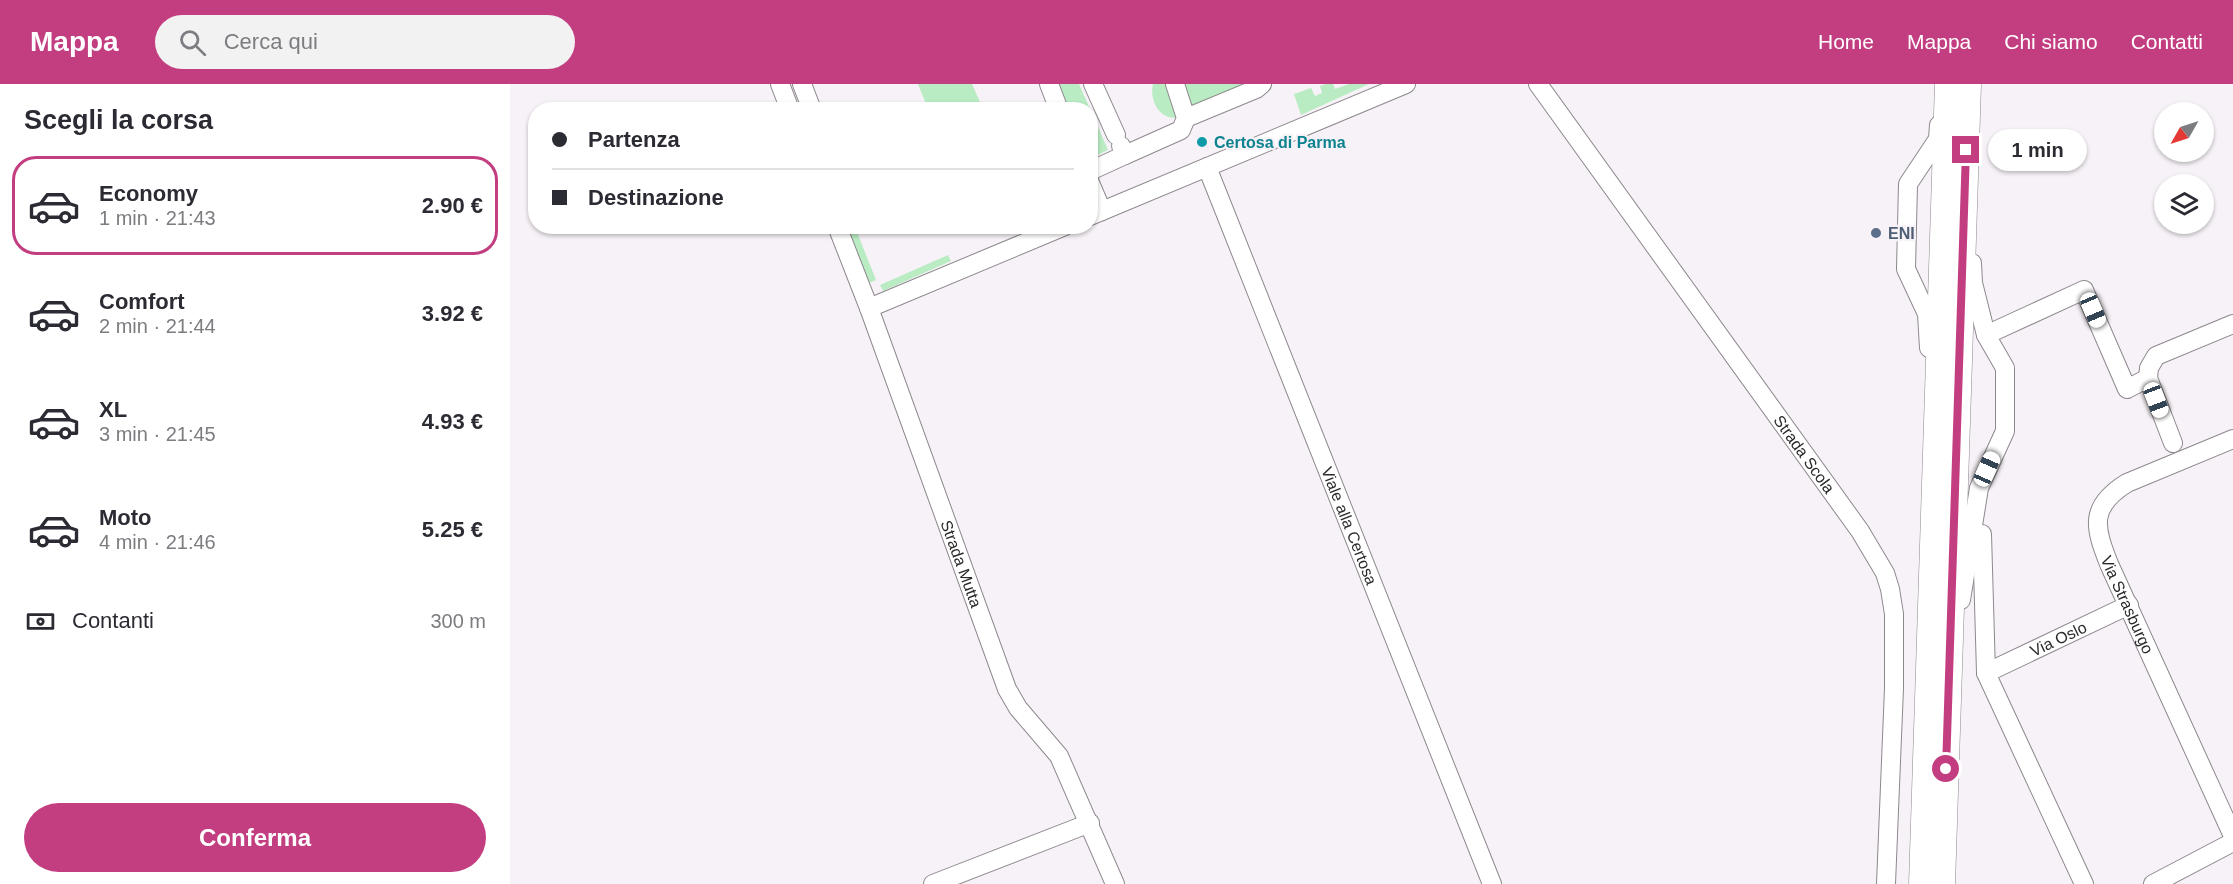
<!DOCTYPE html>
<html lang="it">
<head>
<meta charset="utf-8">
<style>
  :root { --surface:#fff; --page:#f2f2f3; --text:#2b2b33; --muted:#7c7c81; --line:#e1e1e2; --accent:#c33e81 }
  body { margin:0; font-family:Helvetica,sans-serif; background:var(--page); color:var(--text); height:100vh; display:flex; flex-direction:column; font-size:22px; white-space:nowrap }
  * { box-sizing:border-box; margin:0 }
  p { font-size:20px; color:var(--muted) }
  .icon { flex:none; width:33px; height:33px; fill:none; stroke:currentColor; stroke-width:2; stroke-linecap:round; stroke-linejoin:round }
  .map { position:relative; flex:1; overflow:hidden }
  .details { display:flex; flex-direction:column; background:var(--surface); width:510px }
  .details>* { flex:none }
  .hud { position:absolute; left:18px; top:18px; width:570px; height:132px; border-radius:24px; box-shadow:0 2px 4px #0004; display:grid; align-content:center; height:132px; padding:0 24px; background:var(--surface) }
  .needle { width:39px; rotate:231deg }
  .tools { position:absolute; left:1644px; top:18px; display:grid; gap:12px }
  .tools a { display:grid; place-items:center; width:60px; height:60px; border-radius:50%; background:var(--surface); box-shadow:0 2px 4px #0004; font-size:30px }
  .end { position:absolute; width:27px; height:27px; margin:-14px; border:8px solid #c33e81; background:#fff; box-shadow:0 0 0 3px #fff }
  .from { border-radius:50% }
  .bubble { position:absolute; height:42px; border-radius:21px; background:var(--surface); box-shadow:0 2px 4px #0004; font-size:20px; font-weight:700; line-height:42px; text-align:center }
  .car { position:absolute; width:18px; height:36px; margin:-18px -9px; border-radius:8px; box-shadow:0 0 4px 2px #0007; background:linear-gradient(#fff 24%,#345 0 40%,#fff 0 76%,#345 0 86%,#fff 0) }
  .hud b { display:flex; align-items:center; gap:21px; height:57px; font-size:22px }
  .hud b+b { border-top:2px solid var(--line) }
  .hud i { width:15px; height:15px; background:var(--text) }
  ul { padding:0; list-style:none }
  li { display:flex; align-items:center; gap:18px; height:99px; margin:0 12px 9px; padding:0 12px; border:3px solid transparent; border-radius:24px }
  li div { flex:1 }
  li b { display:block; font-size:22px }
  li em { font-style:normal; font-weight:700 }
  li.current { border-color:var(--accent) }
  li>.icon { width:54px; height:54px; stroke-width:1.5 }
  h2 { padding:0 24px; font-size:27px; line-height:72px }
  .pay { display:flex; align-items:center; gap:15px; height:66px; padding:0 24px; font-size:22px }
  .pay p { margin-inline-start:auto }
  .action { display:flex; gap:12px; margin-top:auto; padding:12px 24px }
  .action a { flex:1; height:69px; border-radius:36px; background:var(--accent); color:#fff; font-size:24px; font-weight:700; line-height:69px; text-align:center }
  header { display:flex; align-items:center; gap:36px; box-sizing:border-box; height:84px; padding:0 30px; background:var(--accent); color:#fff }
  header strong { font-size:28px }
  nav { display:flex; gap:33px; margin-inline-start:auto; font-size:21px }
  .search { width:420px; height:54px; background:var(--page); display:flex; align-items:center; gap:15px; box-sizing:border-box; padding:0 21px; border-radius:33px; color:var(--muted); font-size:22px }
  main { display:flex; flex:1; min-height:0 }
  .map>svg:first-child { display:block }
</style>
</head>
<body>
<header>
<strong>Mappa</strong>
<div class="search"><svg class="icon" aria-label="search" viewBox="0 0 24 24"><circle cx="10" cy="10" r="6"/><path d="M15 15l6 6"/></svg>Cerca qui</div>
<nav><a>Home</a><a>Mappa</a><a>Chi siamo</a><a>Contatti</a></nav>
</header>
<main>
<section class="details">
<h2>Scegli la corsa</h2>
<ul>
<li class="current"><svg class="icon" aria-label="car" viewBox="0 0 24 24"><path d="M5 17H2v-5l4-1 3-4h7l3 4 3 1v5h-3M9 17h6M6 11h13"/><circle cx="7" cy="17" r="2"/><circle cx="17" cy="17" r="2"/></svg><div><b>Economy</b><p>1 min · 21:43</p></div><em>2.90 €</em></li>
<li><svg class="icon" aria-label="car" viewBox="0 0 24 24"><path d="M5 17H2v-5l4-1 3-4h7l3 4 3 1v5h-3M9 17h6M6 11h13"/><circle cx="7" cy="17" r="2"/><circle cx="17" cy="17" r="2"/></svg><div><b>Comfort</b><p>2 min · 21:44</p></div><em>3.92 €</em></li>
<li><svg class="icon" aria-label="car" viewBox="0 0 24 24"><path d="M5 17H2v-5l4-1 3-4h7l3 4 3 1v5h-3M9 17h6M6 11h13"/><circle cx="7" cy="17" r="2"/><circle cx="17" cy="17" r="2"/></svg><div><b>XL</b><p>3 min · 21:45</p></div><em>4.93 €</em></li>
<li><svg class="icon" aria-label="car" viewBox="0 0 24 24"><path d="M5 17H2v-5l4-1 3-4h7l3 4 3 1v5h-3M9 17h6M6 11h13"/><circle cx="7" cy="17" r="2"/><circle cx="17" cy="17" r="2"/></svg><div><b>Moto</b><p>4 min · 21:46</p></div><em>5.25 €</em></li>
</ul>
<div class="pay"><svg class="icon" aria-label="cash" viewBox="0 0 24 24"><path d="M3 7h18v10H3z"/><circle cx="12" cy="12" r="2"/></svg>Contanti<p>300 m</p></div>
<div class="action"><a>Conferma</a></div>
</section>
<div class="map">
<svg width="1723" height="800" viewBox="0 0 1723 800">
  <rect width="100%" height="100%" fill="#f7f2f7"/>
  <g fill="#b9ecc2">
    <polygon points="408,0 462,0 473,25 418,25"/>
    <polygon points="544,0 569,0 580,25 555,25"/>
    <path d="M643,0H657L669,33C650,38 639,16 643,0Z"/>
    <polygon points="673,0 747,0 682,27"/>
    <polygon points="816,0 823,0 825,5 839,0 859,0 791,31 784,10 801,4 805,12 812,9 810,2"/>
    <polygon points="583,31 598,66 581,74 581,32"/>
    <polygon points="337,143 345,143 366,196 359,199"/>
    <polygon points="438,171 441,177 373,207 370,201"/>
  </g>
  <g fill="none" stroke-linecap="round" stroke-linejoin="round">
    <g stroke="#8d888d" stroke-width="20">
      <g id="minor">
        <polyline points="270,0 280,26"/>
        <polyline points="292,0 302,26"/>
        <polyline points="539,0 549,26"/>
        <polyline points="583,0 606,51"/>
        <path id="s1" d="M1028,0L1350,447L1375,489L1380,505L1384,530V604L1376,800"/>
        <polyline points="676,34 746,5 752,0"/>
        <polyline points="615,71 671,46 676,34 665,0"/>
        <path id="s2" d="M697,83L982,800"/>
        <polyline points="580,87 615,71 611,62"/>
        <polyline points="580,99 592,127"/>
        <polyline points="580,132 896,0"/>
        <path id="s3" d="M327,142L359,224L497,605L508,624L549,672L605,800"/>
        <polyline points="359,224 555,142"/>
        <polyline points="1476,251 1574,206 1617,305 1638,294"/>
        <polyline points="1419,264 1417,230 1396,185 1398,100 1428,55 1429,41"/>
        <path id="s4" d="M1723,355L1617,399C1578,423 1585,444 1599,480L1723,752"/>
        <polyline points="1663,359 1638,294 1639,284 1646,272 1723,240"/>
        <polyline points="1472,450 1476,589 1574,800"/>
        <polyline points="1451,516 1469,404 1495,347 1495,284 1476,251 1463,199 1462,179"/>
        <path id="s5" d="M1476,589L1619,521"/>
        <polyline points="423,800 580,739"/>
        <polyline points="1643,800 1723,758"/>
      </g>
    </g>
    <g stroke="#8d888d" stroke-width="27">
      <g id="highway">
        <polyline points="1412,800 1438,0"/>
        <polyline points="1432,800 1458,0"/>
      </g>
    </g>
    <use href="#minor" stroke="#fff" stroke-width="18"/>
    <use href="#highway" stroke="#fff" stroke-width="26"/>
  </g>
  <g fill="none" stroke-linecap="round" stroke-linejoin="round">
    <polyline stroke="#c33e81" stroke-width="8" points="1436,685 1456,66"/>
  </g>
  <circle fill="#0f9aa8" stroke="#f7f2f7" stroke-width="2" cx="692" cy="58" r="6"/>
  <circle fill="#5c6f8a" stroke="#f7f2f7" stroke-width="2" cx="1366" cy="149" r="6"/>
  <g text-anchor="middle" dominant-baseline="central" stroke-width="4.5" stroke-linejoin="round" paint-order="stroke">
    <g font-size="16" font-weight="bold" fill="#0d838f" stroke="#f7f2f7" text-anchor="start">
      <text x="704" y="58">Certosa di Parma</text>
    </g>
    <g font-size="16" font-weight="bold" fill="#4e5e75" stroke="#f7f2f7" text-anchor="start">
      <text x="1378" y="149">ENI</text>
    </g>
    <g font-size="16" fill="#2b2a2b" stroke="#f7f2f7">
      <text stroke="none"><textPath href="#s1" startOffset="456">Strada Scola</textPath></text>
      <text stroke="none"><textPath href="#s2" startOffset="386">Viale alla Certosa</textPath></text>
      <text stroke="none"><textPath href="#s3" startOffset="360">Strada Mutta</textPath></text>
      <text stroke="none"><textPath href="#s4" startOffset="254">Via Strasburgo</textPath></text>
      <text stroke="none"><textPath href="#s5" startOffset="80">Via Oslo</textPath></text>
    </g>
  </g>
</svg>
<div class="tools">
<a><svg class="needle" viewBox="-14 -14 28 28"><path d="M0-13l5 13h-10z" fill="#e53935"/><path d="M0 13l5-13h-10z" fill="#7c7c81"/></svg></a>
<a><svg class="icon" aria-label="layers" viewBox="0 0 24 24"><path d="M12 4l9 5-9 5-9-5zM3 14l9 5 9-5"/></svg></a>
</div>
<i class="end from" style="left:1436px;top:685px"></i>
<i class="end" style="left:1456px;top:66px"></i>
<div class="bubble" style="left:1478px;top:45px;width:99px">1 min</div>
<i class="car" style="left:1583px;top:226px;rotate:157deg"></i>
<i class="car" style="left:1646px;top:316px;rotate:159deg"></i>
<i class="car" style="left:1477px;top:385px;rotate:24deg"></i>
<div class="hud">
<b><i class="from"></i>Partenza</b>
<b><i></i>Destinazione</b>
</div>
</div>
</main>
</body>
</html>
